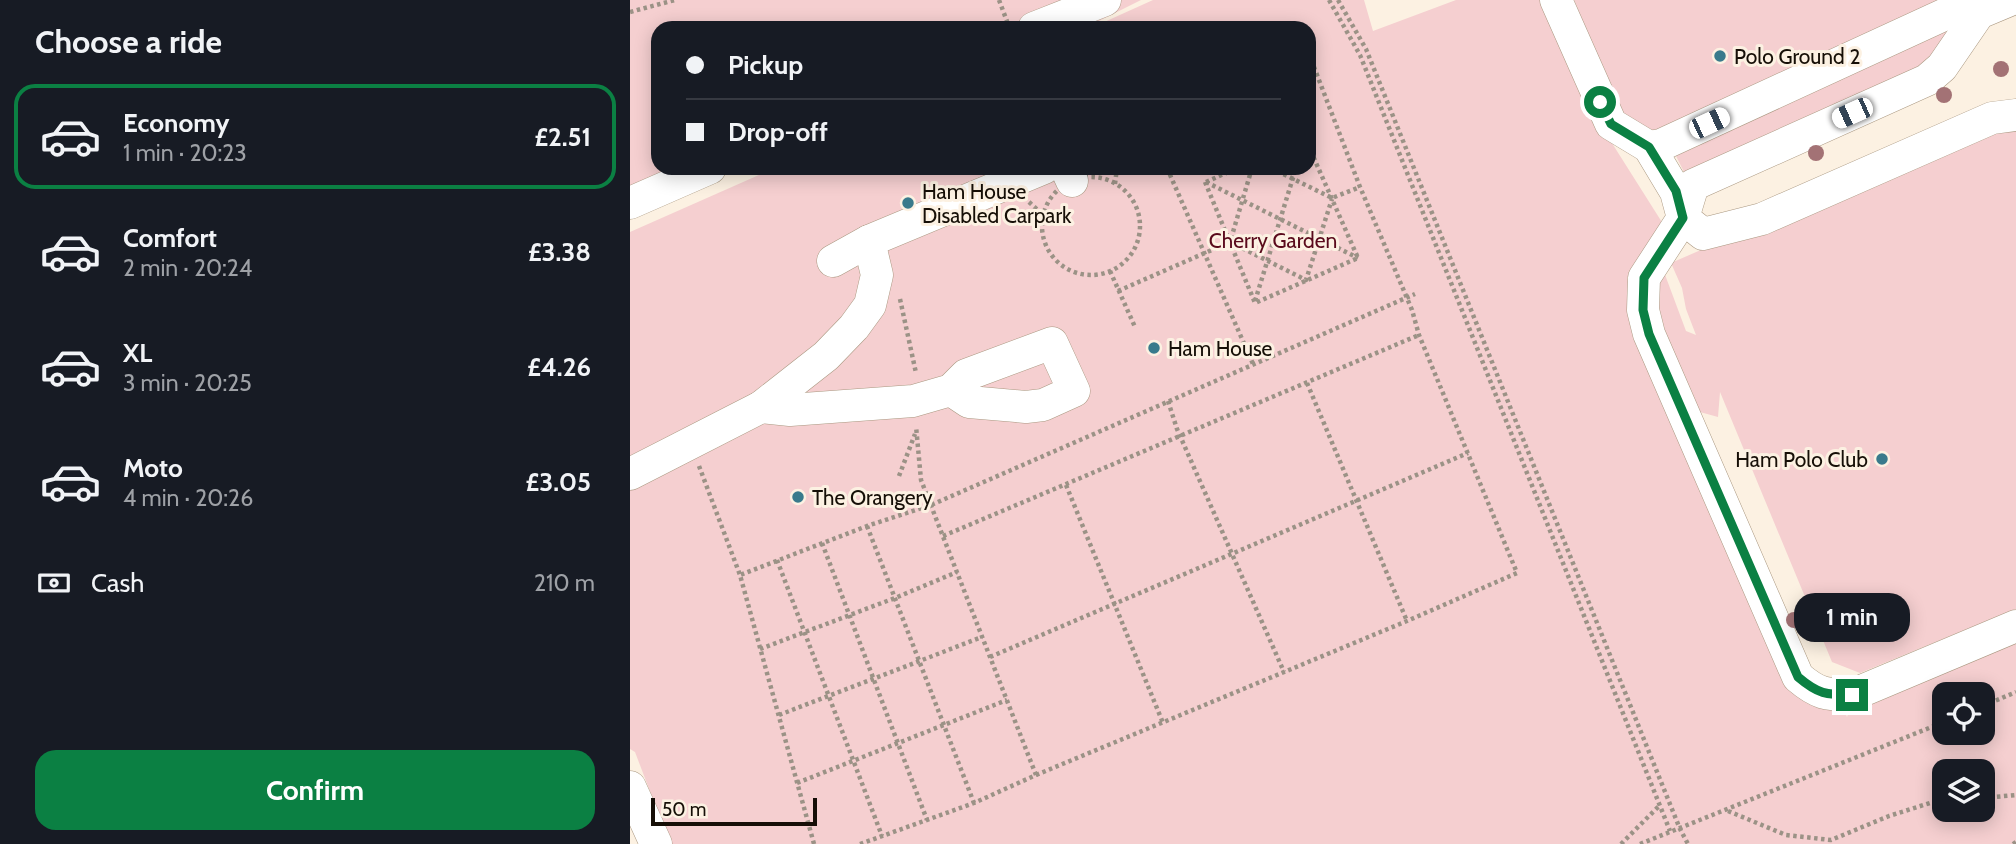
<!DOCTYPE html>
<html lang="en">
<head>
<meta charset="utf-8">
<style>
  :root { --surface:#171b24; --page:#242831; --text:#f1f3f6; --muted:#9ea1a6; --line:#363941; --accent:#0b8043 }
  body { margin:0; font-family:Cabin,sans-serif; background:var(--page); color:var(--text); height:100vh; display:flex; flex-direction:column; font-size:26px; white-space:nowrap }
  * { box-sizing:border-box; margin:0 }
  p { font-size:23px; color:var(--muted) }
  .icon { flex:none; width:38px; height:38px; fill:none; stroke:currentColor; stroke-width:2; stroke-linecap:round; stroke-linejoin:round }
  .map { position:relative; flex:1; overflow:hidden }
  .details { display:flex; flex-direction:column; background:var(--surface); width:630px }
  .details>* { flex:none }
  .guide { position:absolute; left:21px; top:21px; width:665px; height:154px; border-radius:21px; box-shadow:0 4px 18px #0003; display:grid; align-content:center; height:154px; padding:0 35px; background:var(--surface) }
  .tools { position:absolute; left:1302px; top:682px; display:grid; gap:14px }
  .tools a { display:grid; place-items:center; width:63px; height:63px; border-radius:14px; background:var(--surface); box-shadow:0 4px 18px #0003; font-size:35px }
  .scale { position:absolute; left:21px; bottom:18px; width:166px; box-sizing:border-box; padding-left:7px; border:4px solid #160f07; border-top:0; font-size:19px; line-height:24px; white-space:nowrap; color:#160f07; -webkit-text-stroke:5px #fcf1e2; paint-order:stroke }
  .end { position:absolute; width:32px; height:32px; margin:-16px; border:9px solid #0b8043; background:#fff; box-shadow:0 0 0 4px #fff }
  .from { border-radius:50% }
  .bubble { position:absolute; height:49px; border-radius:21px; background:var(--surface); box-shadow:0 4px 18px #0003; font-size:23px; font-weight:700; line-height:49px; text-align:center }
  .car { position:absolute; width:21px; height:42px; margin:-21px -10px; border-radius:9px; box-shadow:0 0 5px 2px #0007; background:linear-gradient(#fff 24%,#345 0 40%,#fff 0 76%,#345 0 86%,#fff 0) }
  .guide b { display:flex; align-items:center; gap:24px; height:66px; font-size:26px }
  .guide b+b { border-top:2px solid var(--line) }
  .guide i { width:18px; height:18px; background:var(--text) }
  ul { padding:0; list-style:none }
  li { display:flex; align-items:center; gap:21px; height:105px; margin:0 14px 10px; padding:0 21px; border:4px solid transparent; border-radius:21px }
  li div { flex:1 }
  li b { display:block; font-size:26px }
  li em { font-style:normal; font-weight:700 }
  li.on { border-color:var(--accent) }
  li>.icon { width:63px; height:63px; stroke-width:1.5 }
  h2 { padding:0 35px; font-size:32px; line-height:84px }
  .pay { display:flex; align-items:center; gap:18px; height:77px; padding:0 35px; font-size:26px }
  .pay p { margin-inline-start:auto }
  .primary-button { display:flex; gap:14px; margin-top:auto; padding:14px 35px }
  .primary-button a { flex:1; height:80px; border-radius:21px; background:var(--accent); color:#fff; font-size:28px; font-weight:700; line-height:80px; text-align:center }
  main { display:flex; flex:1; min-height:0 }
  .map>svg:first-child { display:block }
</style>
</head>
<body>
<main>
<section class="details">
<h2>Choose a ride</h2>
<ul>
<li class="on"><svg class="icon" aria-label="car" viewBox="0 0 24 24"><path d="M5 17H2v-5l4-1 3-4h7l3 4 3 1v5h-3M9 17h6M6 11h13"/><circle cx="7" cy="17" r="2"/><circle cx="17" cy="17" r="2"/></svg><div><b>Economy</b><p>1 min · 20:23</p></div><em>£2.51</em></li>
<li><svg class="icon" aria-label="car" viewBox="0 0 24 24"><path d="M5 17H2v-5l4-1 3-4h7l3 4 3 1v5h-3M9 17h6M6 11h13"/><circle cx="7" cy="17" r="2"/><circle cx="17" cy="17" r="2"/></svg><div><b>Comfort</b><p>2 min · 20:24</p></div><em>£3.38</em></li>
<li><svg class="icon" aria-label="car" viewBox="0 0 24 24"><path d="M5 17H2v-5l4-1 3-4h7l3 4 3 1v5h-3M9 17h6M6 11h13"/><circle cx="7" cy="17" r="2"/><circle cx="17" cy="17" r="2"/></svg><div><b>XL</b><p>3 min · 20:25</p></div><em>£4.26</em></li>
<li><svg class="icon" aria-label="car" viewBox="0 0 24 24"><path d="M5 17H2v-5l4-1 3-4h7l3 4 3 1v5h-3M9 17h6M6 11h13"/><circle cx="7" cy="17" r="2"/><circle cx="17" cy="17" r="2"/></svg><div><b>Moto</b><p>4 min · 20:26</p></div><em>£3.05</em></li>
</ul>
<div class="pay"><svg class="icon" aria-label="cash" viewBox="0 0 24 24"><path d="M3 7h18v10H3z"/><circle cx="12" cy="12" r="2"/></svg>Cash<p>210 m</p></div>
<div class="primary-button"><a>Confirm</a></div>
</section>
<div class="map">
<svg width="1386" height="844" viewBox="0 0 1386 844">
  <rect width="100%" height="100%" fill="#fcf1e2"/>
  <g fill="#f5cfd0" fill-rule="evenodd">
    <polygon points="0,0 511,0 455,28 28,28 28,168 76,168 0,202"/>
    <path d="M523,0H734L743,31L826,0H917L968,121L1035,227L997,278L1037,407L1152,674L1212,704L1217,717L1222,703L1386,635V844H40L5,752L0,749V232L145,168H679V28H461ZM1314,695H1353V733H1314ZM1314,772H1353V810H1314Z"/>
    <polygon points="944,0 1336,0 1037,139 990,113"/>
    <polygon points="1314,28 1325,30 1293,73 1057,178 1046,156"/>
    <polygon points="1386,124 1386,609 1230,673 1202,662 1090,392 1088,417 1041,404 1017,285 1034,272 1056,331 1066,335 1056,309 1052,288 1041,263 1348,129"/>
  </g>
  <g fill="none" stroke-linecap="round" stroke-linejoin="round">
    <g stroke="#aa9881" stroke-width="33">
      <g id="minor">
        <path d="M926,0L981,124L1019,147L1046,192L1053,218L1014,278L1013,310L1019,334L1168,677C1188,694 1196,695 1222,695L1386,626"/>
        <polyline points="1380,0 1349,13 1312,67 1297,80 1063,185 1053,218 1073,234 1132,219 1362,118 1386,115"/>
        <polyline points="404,28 475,0"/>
        <polyline points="1019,147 1031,145 1346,0"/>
        <polyline points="436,168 442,181"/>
        <polyline points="0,203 80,168"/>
        <polyline points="203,261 239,241 414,168"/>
        <polyline points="131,407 160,410 283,401 321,390 336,375 422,343 444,391 413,405 396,407 339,402 321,390"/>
        <polyline points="0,474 131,407 196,356 224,327 240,305 247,275 239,241"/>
        <polyline points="0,787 26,844"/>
      </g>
    </g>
    <g stroke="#9b9286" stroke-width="4.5" stroke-dasharray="3.5 3.5" stroke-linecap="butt">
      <polyline points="369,0 378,24"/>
      <polyline points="699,0 730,55 1040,831"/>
      <polyline points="708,0 736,49 1050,829 1058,844"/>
      <polyline points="0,12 45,0"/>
      <polyline points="537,168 623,364"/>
      <polyline points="622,168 600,242 676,280 702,199"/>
      <polyline points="641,168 702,198 730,187"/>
      <circle cx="461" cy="226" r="49"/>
      <polyline points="575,182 625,303 728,258 679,147"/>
      <polyline points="576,182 728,258"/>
      <polyline points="576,182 607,168"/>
      <polyline points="485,184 487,168"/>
      <polyline points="399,202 413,215"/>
      <polyline points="480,271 505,327"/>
      <polyline points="488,291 600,242"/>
      <polyline points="270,299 286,373"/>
      <polyline points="625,301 666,168"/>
      <polyline points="677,383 777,621"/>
      <polyline points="538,401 547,429 654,672"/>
      <polyline points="69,466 110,575"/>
      <polyline points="269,476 285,434"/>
      <polyline points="436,485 533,723"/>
      <polyline points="237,526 344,803"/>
      <polyline points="313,536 789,335"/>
      <polyline points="192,543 297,820"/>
      <polyline points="147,560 252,836"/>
      <polyline points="130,649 265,598 327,572"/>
      <polyline points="360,657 838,453"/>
      <polyline points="1353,706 1386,692"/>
      <polyline points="149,715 352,637"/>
      <polyline points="406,775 777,621 887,573 789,335 782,310 730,187 679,54"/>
      <polyline points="167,783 377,700"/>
      <polyline points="1353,798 1386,795"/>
      <polyline points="1098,811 1156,835 1201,840 1259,816 1303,802 1314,801"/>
      <polyline points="184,844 110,575 237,526 301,505 785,294"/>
      <polyline points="230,844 344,803 406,775 291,480 286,426"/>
      <polyline points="991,844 1030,805"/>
      <polyline points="1010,844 1314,722"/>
      <polyline points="1383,844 1386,842"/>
    </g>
    <use href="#minor" stroke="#fff" stroke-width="32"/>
  </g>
  <g fill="#a37275">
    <circle cx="1371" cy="69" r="8"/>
    <circle cx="1314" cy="95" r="8"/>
    <circle cx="1186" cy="153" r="8"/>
    <circle cx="1164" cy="620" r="8"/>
  </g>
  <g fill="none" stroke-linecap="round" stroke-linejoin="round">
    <path stroke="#0b8043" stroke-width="9" d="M970,102L981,124L1019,147L1046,191L1053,218L1014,278L1013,310L1019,334L1168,677C1188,694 1196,695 1222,695"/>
  </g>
  <g fill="#397a8c" stroke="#fcf1e2" stroke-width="2.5">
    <circle cx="1090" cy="56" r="7"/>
    <circle cx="278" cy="203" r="7"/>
    <circle cx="524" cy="348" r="7"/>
    <circle cx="1252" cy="459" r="7"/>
    <circle cx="168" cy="497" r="7"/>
  </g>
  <g text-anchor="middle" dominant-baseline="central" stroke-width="6" stroke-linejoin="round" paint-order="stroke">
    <g font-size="21" fill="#160f07" stroke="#fcf1e2" text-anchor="start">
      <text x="1104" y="56">Polo Ground 2</text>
      <text x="292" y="191">Ham House<tspan x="292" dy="24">Disabled Carpark</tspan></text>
      <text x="538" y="348">Ham House</text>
      <text x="1238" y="459" text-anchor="end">Ham Polo Club</text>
      <text x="182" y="497">The Orangery</text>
    </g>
    <g font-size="21" fill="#5a0a1c" stroke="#fcf1e2">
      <text x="643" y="240">Cherry Garden</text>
    </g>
  </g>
</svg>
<div class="tools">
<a><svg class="icon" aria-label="locate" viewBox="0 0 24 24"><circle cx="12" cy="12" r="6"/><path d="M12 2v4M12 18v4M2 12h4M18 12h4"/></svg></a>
<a><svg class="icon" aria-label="layers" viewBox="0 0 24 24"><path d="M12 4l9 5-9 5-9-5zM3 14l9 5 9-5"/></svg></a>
</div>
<div class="scale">50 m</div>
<i class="end from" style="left:970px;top:102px"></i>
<i class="end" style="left:1222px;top:695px"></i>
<div class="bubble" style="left:1164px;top:593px;width:116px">1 min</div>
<i class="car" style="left:1222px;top:113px;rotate:246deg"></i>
<i class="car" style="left:1079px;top:123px;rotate:65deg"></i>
<div class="guide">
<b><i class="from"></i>Pickup</b>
<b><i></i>Drop-off</b>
</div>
</div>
</main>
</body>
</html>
